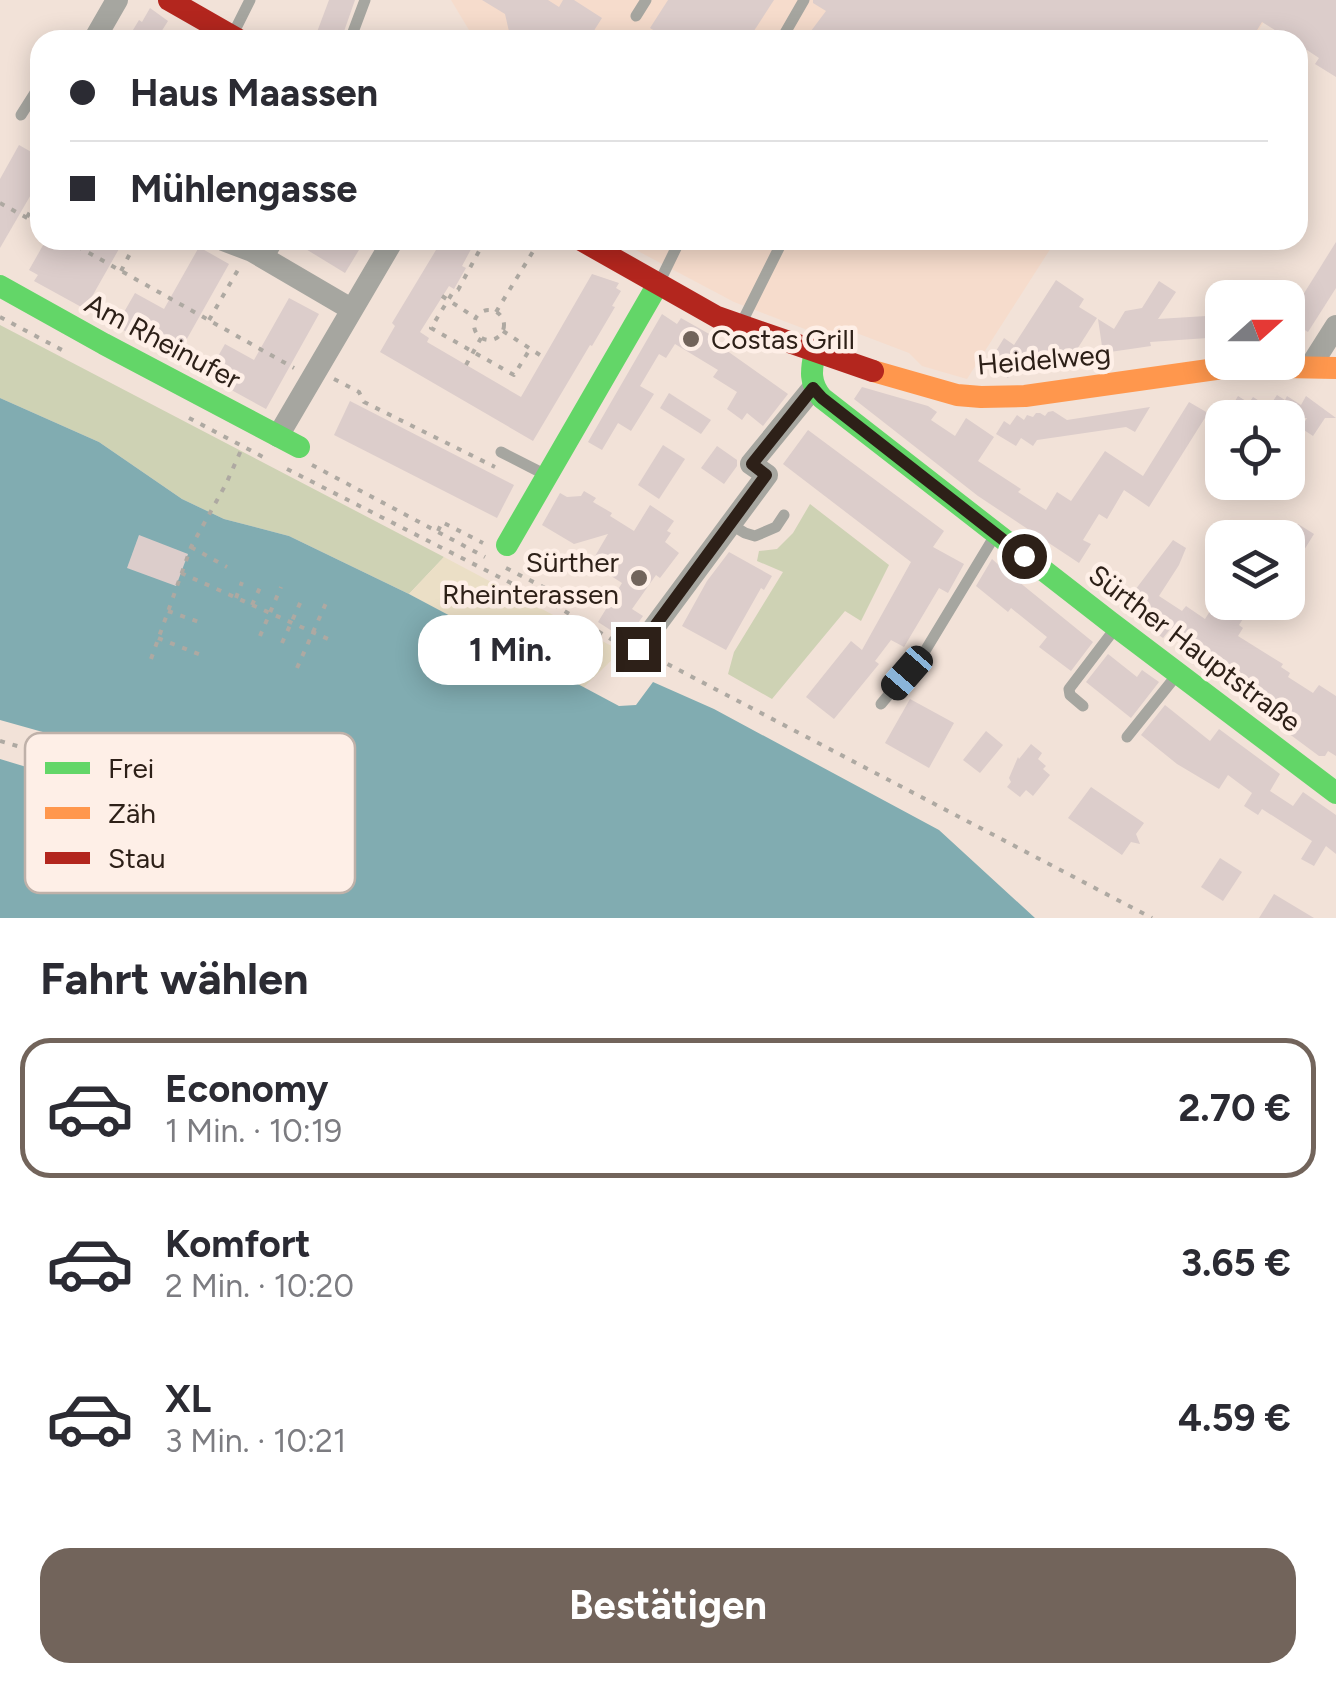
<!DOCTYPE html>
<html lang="de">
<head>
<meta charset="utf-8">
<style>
  :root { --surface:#fff; --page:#f2f2f3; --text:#2b2b33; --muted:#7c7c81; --line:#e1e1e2; --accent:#72645b }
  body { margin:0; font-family:Figtree,sans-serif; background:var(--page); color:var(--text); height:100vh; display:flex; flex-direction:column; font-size:38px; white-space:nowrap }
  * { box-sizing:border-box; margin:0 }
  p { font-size:32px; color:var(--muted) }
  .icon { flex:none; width:55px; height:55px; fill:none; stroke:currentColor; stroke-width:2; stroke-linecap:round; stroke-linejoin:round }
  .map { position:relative; height:918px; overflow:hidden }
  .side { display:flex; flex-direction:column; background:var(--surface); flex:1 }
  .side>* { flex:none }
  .guide { position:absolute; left:30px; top:30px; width:1278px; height:220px; border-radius:30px; box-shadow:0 5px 25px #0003; display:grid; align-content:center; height:220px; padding:0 40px; background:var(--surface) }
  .needle { width:65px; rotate:69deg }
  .buttons { position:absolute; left:1205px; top:280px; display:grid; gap:20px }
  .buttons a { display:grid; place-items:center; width:100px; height:100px; border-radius:20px; background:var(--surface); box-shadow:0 5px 25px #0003; font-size:50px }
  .end { position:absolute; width:45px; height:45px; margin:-22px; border:12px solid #2d2018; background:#fff; box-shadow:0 0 0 5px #fff }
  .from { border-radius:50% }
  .bubble { position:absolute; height:70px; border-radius:30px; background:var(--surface); box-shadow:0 5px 25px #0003; font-size:32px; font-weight:700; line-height:70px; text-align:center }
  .car { position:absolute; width:30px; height:60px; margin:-30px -15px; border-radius:12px; box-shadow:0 0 8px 2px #0007; background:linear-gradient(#222 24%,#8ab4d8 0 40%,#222 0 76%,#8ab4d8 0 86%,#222 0) }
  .guide b { display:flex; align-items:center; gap:35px; height:95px; font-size:38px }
  .guide b+b { border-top:2px solid var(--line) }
  .guide i { width:25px; height:25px; background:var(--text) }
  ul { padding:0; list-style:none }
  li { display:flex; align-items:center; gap:30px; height:140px; margin:0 20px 15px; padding:0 20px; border:5px solid transparent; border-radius:30px }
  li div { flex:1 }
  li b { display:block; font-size:38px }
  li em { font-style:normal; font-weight:700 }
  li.selected { border-color:var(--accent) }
  li>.icon { width:90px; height:90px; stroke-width:1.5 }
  h2 { padding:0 40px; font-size:45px; line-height:120px }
  .button { display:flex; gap:20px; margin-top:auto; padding:20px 40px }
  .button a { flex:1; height:115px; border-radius:30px; background:var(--accent); color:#fff; font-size:40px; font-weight:700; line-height:115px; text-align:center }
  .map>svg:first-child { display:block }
</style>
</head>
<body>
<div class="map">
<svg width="1336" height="918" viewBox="0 0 1336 918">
  <rect width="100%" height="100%" fill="#f2e2d8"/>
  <g fill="#f6dccc">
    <polygon points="451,0 1278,0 1252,40 475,40"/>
    <polygon points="617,240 1056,240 967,379 922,366 909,353 846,329 839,342 734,302"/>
  </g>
  <g fill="#ced2b4">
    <polygon points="0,325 444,557 409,594 289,536 224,519 182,499 99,442 0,398"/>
    <polygon points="810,504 889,565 861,621 845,611 772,699 728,674 734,652 783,572 757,561 759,551 777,549 793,533"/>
  </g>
  <polygon fill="#ebdfc6" points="444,557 621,651 583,688 409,594"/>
  <path fill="#81acb1" d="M0,398L99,442L182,499L224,519L289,536L409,594L619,706L636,705L653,682L714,709L939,830L1035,918H0V759L119,795C148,788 146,765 121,754L0,720Z"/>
  <g fill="#dccdcb">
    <polygon points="329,0 355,0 341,40 314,40"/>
    <polygon points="482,0 548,0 559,7 563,0 574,0 602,18 588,40 511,40 505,14"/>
    <polygon points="668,0 774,0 748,40 669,40 650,28"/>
    <polygon points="813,0 1336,0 1336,77 1315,64 1319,58 1298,44 1298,40 1291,40 1262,22 1251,40 813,40 811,31 826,11 813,3"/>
    <polygon points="150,8 168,21 156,40 127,40 139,20 142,22"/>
    <polygon points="19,145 40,157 40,179 0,248 0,179"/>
    <polygon points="46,240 124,240 85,309 34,281 38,275 29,270"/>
    <polygon points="291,240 365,240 345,273"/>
    <polygon points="442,240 476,240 462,266 466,268 454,289 449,286 420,332 429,338 427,342 521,397 592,274 619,283 616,288 621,291 612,306 615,307 592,346 590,345 533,441 380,352 395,326 392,323"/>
    <polygon points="1336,242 1336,288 1308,332 1288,319"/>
    <polygon points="199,247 229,264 175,360 116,326 135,293 164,309"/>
    <polygon points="1056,280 1084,299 1079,307 1097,318 1074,354 1068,350 1054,371 1025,352 1008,378 989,366 998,352 996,351 1004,338 1014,345"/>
    <polygon points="1159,281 1176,292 1158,319 1222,315 1222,337 1150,342 1151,346 1103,353 1098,319 1114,329 1125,311 1142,308"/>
    <polygon points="289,298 319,314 266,409 215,381 218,377 209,372 225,344 254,360"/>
    <polygon points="662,314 677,324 681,318 718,339 716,343 788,394 763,426 747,413 742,420 727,409 737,392 713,377 718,370 675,344 666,358 659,354 640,386 654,394 631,431 618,423 602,450 588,442"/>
    <polygon points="862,387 928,406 937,412 931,420 955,436 966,418 994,437 978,461 1021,489 1018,492 1046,510 1057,492 1071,501 1105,451 1143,476 1189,402 1208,413 1149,507 1124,490 1107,519 1099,514 1083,540 1091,544 1079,563 978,496 854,399"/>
    <polygon points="669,393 711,420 701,434 660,408"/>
    <polygon points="1277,395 1285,400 1287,396 1301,405 1306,396 1336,418 1325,418 1313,436 1301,428 1307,418 1277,418 1267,411 1265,414 1270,418 1225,418 1238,396 1249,403 1253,397 1269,407"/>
    <polygon points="350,401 514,485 497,518 334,435"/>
    <polygon points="1150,407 1135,432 1126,427 1037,440 1033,446 1021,438 1016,446 996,434 1004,421 1010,425 1017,415 1024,420 1027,415 1033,417 1036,413 1040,413 1045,416 1048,412 1053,411 1067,420"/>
    <polygon points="808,430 944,531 933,547 964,564 948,593 939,588 904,647 891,640 875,661 879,664 834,719 806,697 851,641 862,650 911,562 783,464"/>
    <polygon points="663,445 685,459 659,499 638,485"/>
    <polygon points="717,446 737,460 737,466 724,484 701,468"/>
    <polygon points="584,491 596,498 593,502 612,513 610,516 634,531 650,505 674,521 667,531 671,533 665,542 679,553 660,578 656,575 632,609 643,616 626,640 598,622 622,583 591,563 608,534 574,544 542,525 560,493 567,497 581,496"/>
    <polygon points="1298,524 1314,534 1288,576 1288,541"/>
    <polygon points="139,535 188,554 176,586 127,568"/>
    <polygon points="1173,540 1186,548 1179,565 1159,596 1182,611 1186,606 1205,619 1212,608 1217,611 1222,602 1254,602 1239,625 1243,628 1238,636 1283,664 1281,667 1290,673 1288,677 1313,693 1319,685 1336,696 1336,756 1328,751 1325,756 1319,756 1288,733 1293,726 1267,709 1270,704 1247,689 1252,682 1221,662 1219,665 1191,647 1194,644 1171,628 1163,638 1134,617 1141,606 1129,598"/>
    <polygon points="729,552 772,576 764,590 761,588 726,650 682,626 707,581"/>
    <polygon points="992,559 1002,568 1004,566 1016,572 1013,577 1093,642 1071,671 1039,647 1047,637 1011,608 1008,612 976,586"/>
    <polygon points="1108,654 1137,677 1142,670 1159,682 1131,718 1086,682"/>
    <polygon points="910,699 954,723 929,768 885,743"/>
    <polygon points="1165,705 1210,741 1219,729 1280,774 1270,791 1293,806 1303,792 1336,815 1336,854 1326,846 1314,866 1301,859 1312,841 1262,809 1258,815 1244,806 1252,793 1228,775 1219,789 1177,764 1141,735"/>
    <polygon points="986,731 1003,745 980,773 963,760"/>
    <polygon points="1031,744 1042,753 1038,759 1046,766 1043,769 1050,775 1033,796 1026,790 1020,797 1007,787 1011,782 1009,778 1018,757 1019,759"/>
    <polygon points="1091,787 1144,823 1136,834 1140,844 1131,842 1122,855 1068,818"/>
    <polygon points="1220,858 1242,872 1223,901 1201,887"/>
    <polygon points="1274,894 1314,918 1259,918"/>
  </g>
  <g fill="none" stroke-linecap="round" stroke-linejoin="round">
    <g stroke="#aea9a2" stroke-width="4" stroke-dasharray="5 8" stroke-linecap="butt">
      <polyline points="0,203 40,225"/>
      <polyline points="27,217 40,195"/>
      <polyline points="66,240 294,368"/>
      <polyline points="485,240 458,290 453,292 431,328 514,375 530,349"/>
      <polyline points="121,271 137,240"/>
      <polyline points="442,296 476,318"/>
      <circle cx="489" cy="325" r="15"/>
      <polyline points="496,312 540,240"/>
      <polyline points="0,317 62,350"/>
      <polyline points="209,320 239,268"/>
      <polyline points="503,331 543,357"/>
      <polyline points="466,365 481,338"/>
      <polyline points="334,379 359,392 364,402 495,467"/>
      <polyline points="189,418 265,458"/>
      <polyline points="312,465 485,557"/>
      <polyline points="287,469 558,607 619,644"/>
      <polyline points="438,531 442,522 483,543"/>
      <polyline points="191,547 227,567"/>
      <polyline points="506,568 553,592 558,596 558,607"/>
      <polyline points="181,573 328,639"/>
      <polyline points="236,598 242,582"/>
      <polyline points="252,605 262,583"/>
      <polyline points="168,611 199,622"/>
      <polyline points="260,636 281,587"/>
      <polyline points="158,638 201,655"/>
      <polyline points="282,643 301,601"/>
      <polyline points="656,658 1152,918"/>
      <polyline points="151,659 191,547 226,484 242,448"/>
      <polyline points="297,668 326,603"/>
      <polyline points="0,741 127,778"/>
    </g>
    <g stroke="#a6a6a0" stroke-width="11">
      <polyline points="636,16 646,0"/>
      <polyline points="234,32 250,0"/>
      <polyline points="350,40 365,0"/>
      <polyline points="781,40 804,0"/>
      <polyline points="21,115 40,85"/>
      <polyline points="267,260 279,240"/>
      <polyline points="660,281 680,240"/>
      <polyline points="742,322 783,240"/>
      <polyline points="501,452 546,475"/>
      <polyline points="730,524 745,533 755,536 776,527 784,515"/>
      <polyline points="881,704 925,651 994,537"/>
      <polyline points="1083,706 1070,695 1069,689 1114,630"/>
      <polyline points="1127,737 1176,676"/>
    </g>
    <g stroke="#a6a6a0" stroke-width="22">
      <polyline points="94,40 117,0"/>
      <polyline points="223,240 252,251 351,309"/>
      <polyline points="1310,367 1336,326"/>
      <polyline points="278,436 393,240"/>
      <polyline points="638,649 767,475 751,464 813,388"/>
    </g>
    <g stroke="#63d668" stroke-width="22">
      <polyline points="0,286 104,344 299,447"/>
      <path d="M815,351C811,370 809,383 822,398L1110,622L1336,793"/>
      <polyline points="507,545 658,284"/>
    </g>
    <polyline stroke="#ff974d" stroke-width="22" points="873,371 957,395 981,397 1025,396 1237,366 1336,368"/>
    <g stroke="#b3261e" stroke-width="22">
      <polyline points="169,0 239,40"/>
      <polyline points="581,240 717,317 873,371"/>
    </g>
  </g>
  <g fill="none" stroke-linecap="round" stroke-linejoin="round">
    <polyline stroke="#2d2018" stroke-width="12" points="638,649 766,475 752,464 813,388 822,398 1024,556"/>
  </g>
  <g fill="#72645b" stroke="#feefe7" stroke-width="4">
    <circle cx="691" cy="339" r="10"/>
    <circle cx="639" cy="578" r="10"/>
  </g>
  <g text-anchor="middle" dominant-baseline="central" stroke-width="9" stroke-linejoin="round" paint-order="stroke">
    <g font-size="28" fill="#2d2018" stroke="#feefe7" text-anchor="start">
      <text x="711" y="339">Costas Grill</text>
      <text x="619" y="562" text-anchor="end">Sürther<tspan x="619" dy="32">Rheinterassen</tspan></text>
    </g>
    <g font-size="28" fill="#2d2018" stroke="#feefe7">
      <text transform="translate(163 341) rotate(28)">Am Rheinufer</text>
      <text transform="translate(1044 359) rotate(-5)">Heidelweg</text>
      <text transform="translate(1195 648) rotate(37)">Sürther Hauptstraße</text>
    </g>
  </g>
  <rect x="25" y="733" width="330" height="160" rx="15" fill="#feefe7" stroke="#bfb1a9" stroke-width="2.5"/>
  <rect x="45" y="762" width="45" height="12" fill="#63d668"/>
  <rect x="45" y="807" width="45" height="12" fill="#ff974d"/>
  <rect x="45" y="852" width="45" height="12" fill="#b3261e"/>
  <g font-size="28" fill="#2d2018">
    <text x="108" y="778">Frei</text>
    <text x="108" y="823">Zäh</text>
    <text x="108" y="868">Stau</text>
  </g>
</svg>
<div class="buttons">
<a><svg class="needle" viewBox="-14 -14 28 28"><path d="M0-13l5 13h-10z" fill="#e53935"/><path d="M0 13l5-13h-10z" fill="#7c7c81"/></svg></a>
<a><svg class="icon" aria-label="locate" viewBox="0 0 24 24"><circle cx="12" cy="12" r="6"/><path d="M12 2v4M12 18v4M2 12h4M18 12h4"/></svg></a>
<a><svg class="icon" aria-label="layers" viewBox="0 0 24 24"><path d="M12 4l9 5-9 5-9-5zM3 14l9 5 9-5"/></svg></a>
</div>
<i class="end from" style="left:1024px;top:556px"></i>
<i class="end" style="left:638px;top:649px"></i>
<div class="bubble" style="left:418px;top:615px;width:185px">1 Min.</div>
<i class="car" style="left:907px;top:673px;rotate:221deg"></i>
<div class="guide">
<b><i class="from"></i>Haus Maassen</b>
<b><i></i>Mühlengasse</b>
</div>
</div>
<section class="side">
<h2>Fahrt wählen</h2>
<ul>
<li class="selected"><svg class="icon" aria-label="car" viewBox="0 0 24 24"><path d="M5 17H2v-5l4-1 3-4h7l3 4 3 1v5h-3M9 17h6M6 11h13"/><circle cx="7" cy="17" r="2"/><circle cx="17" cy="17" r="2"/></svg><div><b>Economy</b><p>1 Min. · 10:19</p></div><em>2.70 €</em></li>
<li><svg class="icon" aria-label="car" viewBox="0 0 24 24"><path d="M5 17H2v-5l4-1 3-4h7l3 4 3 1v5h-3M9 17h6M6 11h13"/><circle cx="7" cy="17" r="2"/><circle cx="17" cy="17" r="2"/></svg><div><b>Komfort</b><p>2 Min. · 10:20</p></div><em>3.65 €</em></li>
<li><svg class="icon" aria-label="car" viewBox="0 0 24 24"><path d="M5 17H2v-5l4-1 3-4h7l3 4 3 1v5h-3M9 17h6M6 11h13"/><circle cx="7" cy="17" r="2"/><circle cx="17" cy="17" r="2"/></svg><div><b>XL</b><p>3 Min. · 10:21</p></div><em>4.59 €</em></li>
</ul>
<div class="button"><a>Bestätigen</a></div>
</section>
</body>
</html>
